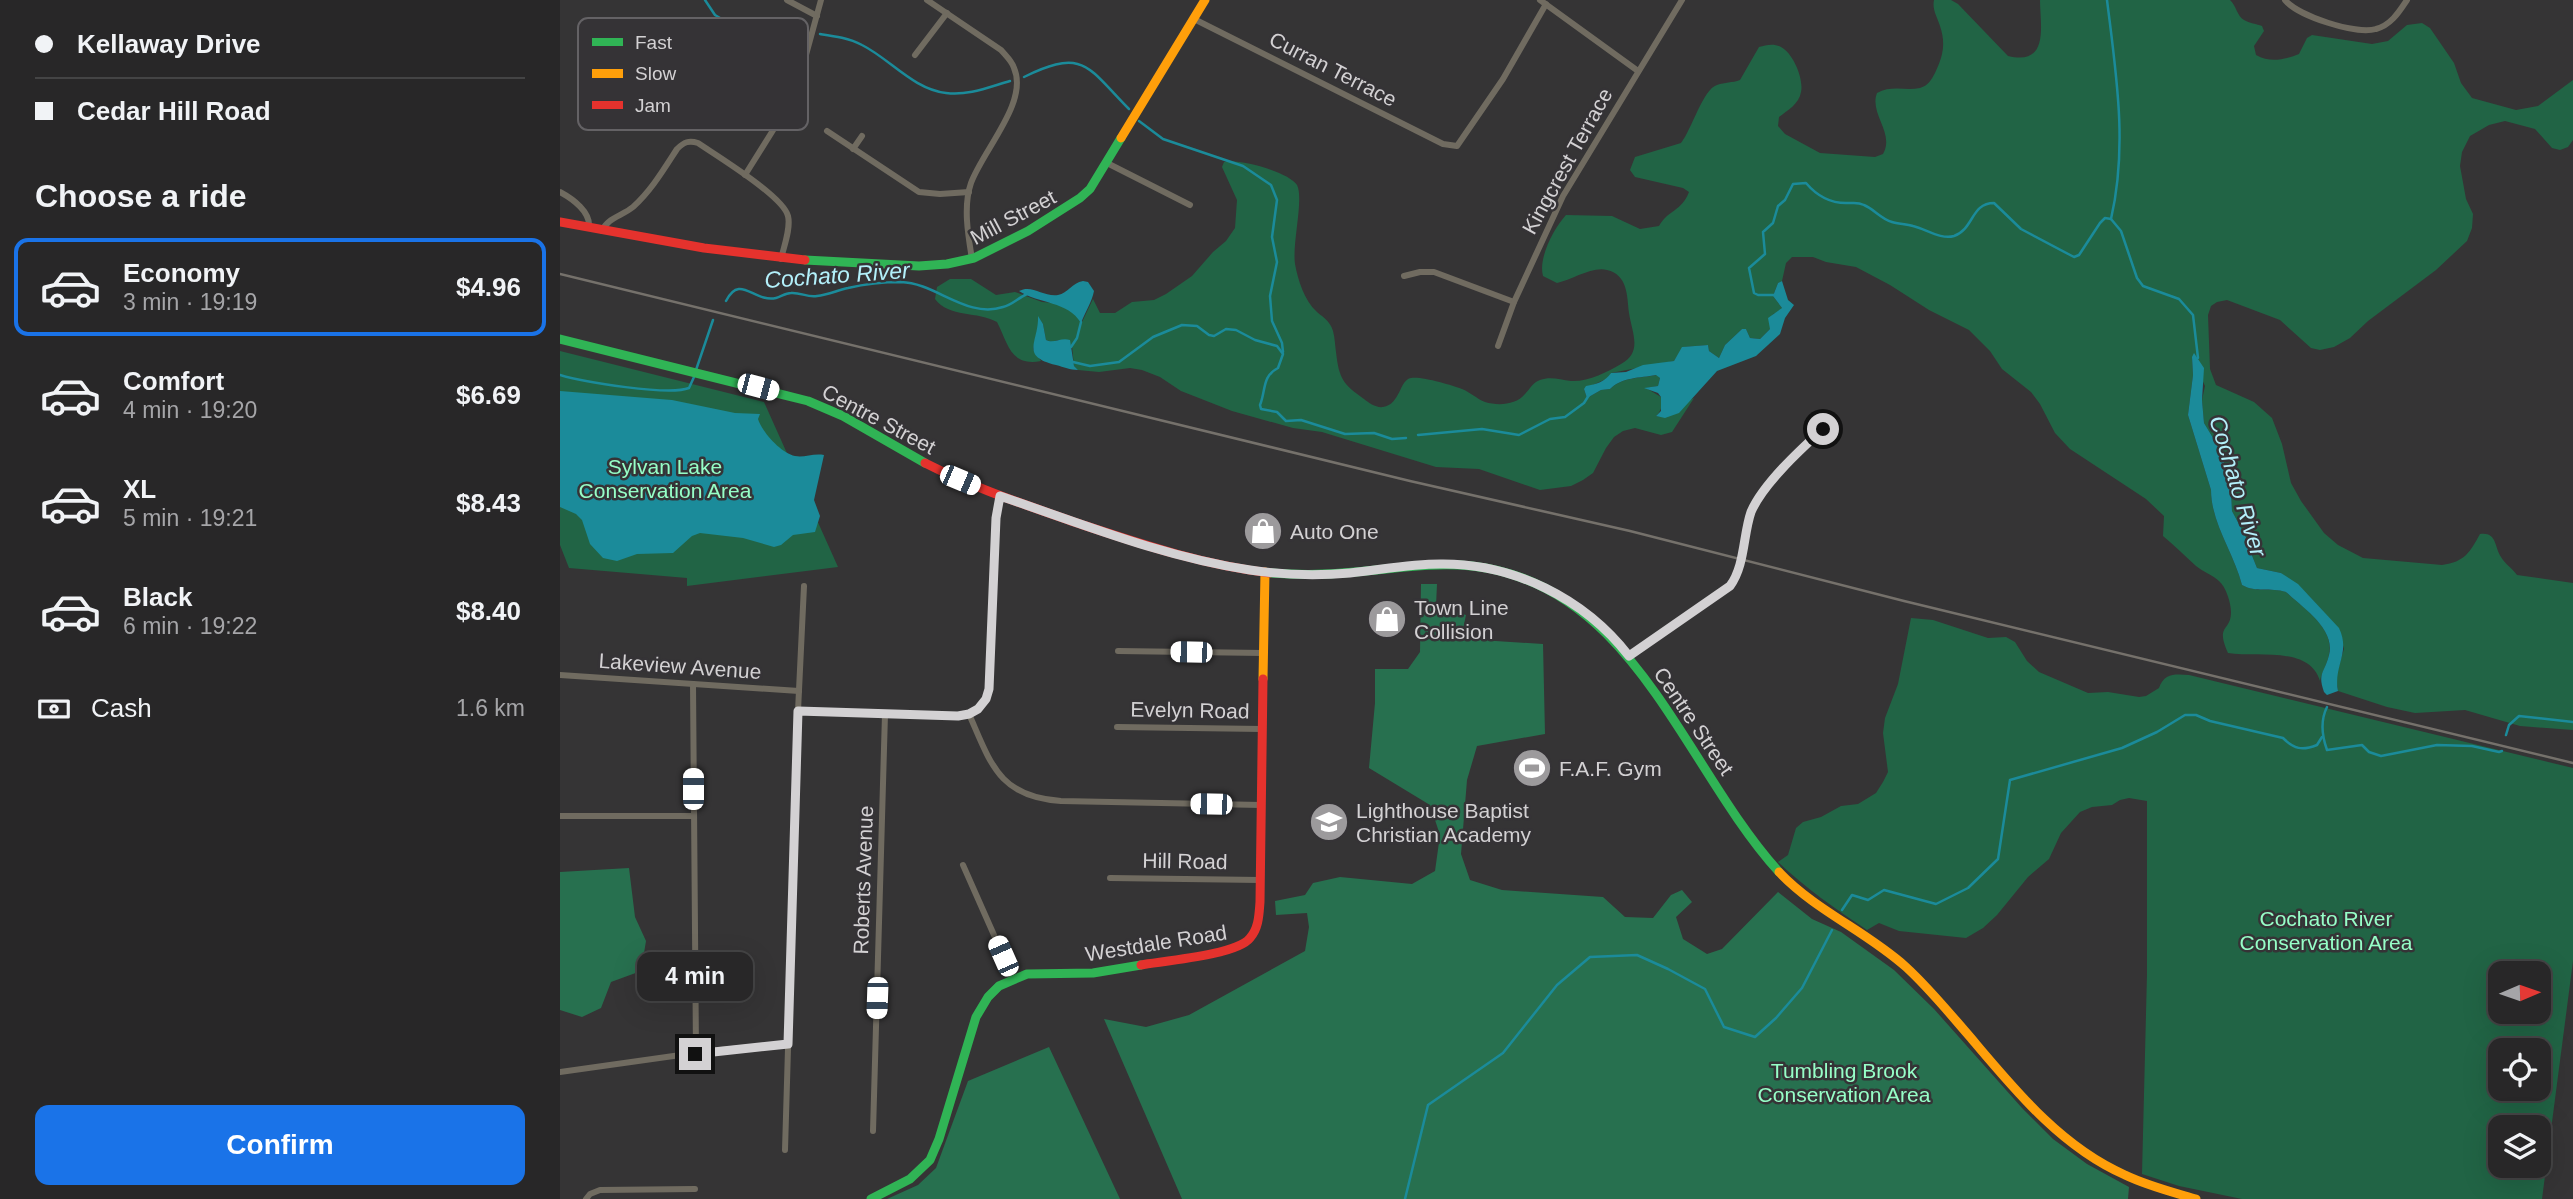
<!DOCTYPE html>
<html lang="en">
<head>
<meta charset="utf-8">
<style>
  :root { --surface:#282728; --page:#302f30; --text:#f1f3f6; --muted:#a5a5a8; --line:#444445; --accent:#1a73e8 }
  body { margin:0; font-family:Arial,sans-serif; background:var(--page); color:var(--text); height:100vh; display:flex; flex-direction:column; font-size:26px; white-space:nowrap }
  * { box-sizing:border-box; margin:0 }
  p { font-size:23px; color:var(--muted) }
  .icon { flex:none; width:38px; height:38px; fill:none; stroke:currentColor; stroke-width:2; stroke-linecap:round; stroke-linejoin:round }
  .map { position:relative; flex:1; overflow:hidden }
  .drawer { display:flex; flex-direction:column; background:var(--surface); width:560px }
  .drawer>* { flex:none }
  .hud { display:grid; align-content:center; height:154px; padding:0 35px; background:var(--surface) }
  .needle { width:46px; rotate:88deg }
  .tools { position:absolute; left:1928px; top:961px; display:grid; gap:14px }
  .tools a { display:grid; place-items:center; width:63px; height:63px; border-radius:14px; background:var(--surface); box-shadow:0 7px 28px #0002,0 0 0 2px var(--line); font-size:35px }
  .end { position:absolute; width:32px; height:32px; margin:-16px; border:9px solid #d3d1d3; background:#111; box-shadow:0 0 0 4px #111 }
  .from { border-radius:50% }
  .bubble { position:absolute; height:49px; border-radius:14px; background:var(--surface); box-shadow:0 7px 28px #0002,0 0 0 2px var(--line); font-size:23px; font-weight:800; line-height:49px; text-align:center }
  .car { position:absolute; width:21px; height:42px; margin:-21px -10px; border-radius:9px; box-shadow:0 0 5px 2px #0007; background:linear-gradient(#fff 24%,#345 0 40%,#fff 0 76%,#345 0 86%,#fff 0) }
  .hud b { display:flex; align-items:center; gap:24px; height:66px; font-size:26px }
  .hud b+b { border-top:2px solid var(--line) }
  .hud i { width:18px; height:18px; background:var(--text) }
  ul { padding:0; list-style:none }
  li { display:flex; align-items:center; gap:21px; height:98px; margin:0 14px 10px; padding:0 21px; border:4px solid transparent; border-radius:14px }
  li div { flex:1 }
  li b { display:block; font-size:26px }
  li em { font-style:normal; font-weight:800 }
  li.selected { border-color:var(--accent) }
  li>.icon { width:63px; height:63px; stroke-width:1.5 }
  h2 { padding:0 35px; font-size:32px; line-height:84px }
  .pay { display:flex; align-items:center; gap:18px; height:77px; padding:0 35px; font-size:26px }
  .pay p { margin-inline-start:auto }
  .action { display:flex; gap:14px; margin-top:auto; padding:14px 35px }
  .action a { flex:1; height:80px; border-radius:14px; background:var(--accent); color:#fff; font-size:28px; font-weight:800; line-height:80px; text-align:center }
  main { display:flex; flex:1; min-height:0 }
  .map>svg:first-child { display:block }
</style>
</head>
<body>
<main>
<section class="drawer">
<div class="hud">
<b><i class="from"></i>Kellaway Drive</b>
<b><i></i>Cedar Hill Road</b>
</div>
<h2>Choose a ride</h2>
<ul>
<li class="selected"><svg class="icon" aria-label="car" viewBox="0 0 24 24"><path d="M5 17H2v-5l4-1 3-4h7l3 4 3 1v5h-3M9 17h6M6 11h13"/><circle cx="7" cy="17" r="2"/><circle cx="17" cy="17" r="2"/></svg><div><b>Economy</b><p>3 min · 19:19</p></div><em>$4.96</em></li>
<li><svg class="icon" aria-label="car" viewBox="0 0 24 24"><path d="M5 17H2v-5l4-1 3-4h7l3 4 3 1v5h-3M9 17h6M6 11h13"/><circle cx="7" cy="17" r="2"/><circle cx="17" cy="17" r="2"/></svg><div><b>Comfort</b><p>4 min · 19:20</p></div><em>$6.69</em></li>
<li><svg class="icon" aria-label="car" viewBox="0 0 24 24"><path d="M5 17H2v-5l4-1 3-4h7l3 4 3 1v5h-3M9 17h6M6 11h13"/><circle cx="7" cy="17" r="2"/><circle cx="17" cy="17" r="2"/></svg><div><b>XL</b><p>5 min · 19:21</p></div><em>$8.43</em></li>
<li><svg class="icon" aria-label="car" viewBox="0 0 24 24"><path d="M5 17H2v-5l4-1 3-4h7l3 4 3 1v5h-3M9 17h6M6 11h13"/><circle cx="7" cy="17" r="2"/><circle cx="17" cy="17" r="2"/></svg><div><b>Black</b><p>6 min · 19:22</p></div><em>$8.40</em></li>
</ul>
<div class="pay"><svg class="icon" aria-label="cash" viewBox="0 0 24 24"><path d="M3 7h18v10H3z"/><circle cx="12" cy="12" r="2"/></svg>Cash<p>1.6 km</p></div>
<div class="action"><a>Confirm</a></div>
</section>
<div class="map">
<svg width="2013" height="1199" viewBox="0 0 2013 1199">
  <rect width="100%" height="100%" fill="#353435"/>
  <g fill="#216445" fill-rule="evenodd">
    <path d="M1374,0H1391L1398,4L1448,56C1490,66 1480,25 1480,0H1670C1676,5 1677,16 1684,20C1689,23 1697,24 1702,26L1704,31L1694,46L1696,55C1710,63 1724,60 1739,54L1747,38L1752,35L1812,44L1828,41L1847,25L1862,23L1870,28L1894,63L1901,83L1912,98L1956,110L1978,106L2013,80V140L2008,147L2000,150L1992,148L1975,129L1945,121L1929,125L1910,136L1902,152L1900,166L1906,199L1913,214L1912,228L1907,241L1876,270L1808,321L1790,338L1774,347L1760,350L1751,348L1720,320L1667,300L1657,302L1651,306L1648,315L1650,369L1656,385L1694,402L1712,418L1722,444L1731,483L1741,501L1764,533L1778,545L1803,558L1882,565C1905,562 1910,552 1920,534C1937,532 1934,546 1941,557C1945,564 1952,568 1957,575L2013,583V730L1960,726L1905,710L1855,713L1827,707L1778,691L1776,676L1784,649L1779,629L1748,595L1721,573L1697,568L1691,553L1690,545L1672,511L1671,491L1661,451L1644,423L1642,400L1645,386L1632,357L1633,375L1628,415L1651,490C1651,523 1674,553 1682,585C1696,593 1710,587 1726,592C1742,607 1775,628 1769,654C1768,663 1762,671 1760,681C1749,645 1697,658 1668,653C1655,624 1671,632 1671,612C1671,603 1666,587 1659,581C1653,575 1643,572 1636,566C1625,556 1615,546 1603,536L1604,516L1586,499L1510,449L1495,433L1480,404L1471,392L1442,369L1430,351L1409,330L1369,310L1330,285L1296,267L1266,262L1253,257H1232L1226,263L1222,281L1218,283L1213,296L1222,308L1220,312L1213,314L1210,329L1200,339L1190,338L1186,329H1182L1165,345L1159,358L1149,351L1148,345L1123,347L1114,361L1051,373L1048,378L1024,389L1027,398L1041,390L1050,389C1062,377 1081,378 1097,375L1100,378L1098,386L1086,388L1101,397C1103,405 1102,410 1096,416C1116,420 1119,405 1134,398L1112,432L1101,435L1075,428L1063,431L1054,437L1046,448L1033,473L1023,480L1011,486L980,490L919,469L876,467L762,432L733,428L672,411L621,391L600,377L582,370L570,368L539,372L518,370L514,366L512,346L498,340L492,342L486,340L483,324L478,317V327L473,349L481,361C450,367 448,343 437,322C418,311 389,318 375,299L377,287L390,279H411L436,295L455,292L482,302L494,303L512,311L522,322L533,299L540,313H555L572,302L594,300L606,294L632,276L653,252L666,241L675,228L677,200L662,167L664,162C678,158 729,172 737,185C744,199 732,243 735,264C738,280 744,300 757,312C764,318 770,321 773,331C775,338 775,346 776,352C779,379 783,384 804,399C809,403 816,408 823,407C841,404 839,380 851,378C861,376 892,385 902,389C910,392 917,399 925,402C938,406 956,405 965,394C970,389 972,383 980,380C991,376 1000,380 1011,381C1028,382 1047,372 1061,364C1083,352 1072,333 1069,313C1067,296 1068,275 1047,270C1032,266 1012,280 997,283L983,276C978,258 994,228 1006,215L1052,216L1080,229L1099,226C1108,210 1122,211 1129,192L1123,188L1075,177L1070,170L1075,157L1121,143C1132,129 1143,89 1157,85C1165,82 1172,83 1180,80L1199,47C1206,45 1214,43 1221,47C1233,53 1244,79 1241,92C1239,104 1228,110 1219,117L1218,126L1225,134L1260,153L1315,157L1323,154C1335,133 1309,114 1317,93C1331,85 1346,91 1360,88C1369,85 1371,80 1375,73C1383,56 1386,44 1380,26C1377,16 1372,10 1374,0Z"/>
    <polygon points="0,351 204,402 278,567 127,586 127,578 9,568 0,545"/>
    <path d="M1351,618L1373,620L1428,638L1446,637L1455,642L1467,661L1479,672L1528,693L1548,692L1579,697L1586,696L1599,688C1604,673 1615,674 1629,675L2013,768V961L1982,1199H1682L1619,1186L1582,1174L1587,974V801L1569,798L1560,800L1552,805L1532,807L1520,812L1501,833L1489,859L1468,877L1437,915L1423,928L1406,938L1339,931L1319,923L1307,930C1277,910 1244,887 1218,862L1228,855L1236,828L1243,822L1261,817L1281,806L1298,804L1316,793L1323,782L1328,772L1323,733L1325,718L1338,684ZM1941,973H1979V1012H1941ZM1941,1050H1979V1088H1941ZM1941,1127H1979V1166H1941Z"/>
  </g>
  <g fill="#27704f">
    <polygon points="861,584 877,584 876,606 906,615 903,629 905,639 983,644 985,734 917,746 907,780 901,854 910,880 942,890 1043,897 1065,917 1093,918 1111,895 1122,890 1132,902 1116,917 1123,939 1147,954 1162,949 1218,892 1252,919 1281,932 1334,970 1374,1009 1462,1108 1493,1139 1527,1164 1569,1187 1568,1199 622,1199 544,1019 586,1027 629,1015 745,951 749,927 747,913 716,915 715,901 745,895 753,883 780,877 852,884 875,871 880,835 870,805 809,768 815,703 815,669 848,669 860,652"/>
    <polygon points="69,868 75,917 86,941 81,971 51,982 41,1008 22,1017 0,1010 0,872"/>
    <polygon points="489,1047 560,1199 327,1199 358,1185 376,1168 408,1081"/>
  </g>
  <g fill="#1b8b9a">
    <path d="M523,281L528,282L534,291C532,302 525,312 521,323C508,301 479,304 459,291C472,284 483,297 498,295C508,293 512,283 523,281Z"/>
    <path d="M1222,281L1228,300L1234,305L1225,318L1220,334L1196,356L1157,371L1119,413L1105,418L1096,416L1101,411V397L1098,393L1084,388L1098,386L1100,378L1096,375C1080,378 1062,377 1050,389L1041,390L1027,398L1024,389L1026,386C1036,384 1045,382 1051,373L1066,372L1083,365L1114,361L1122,347L1148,345L1149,351L1159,358L1165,345L1182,329H1186L1190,338L1200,339L1210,329L1208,318L1222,308L1213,296L1218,283Z"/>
    <path d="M478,316L483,324L486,340C494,344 501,337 510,340L514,366L518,370C510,370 504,367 496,365C459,356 479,342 478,316Z"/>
    <path d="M1634,353L1644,368L1642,400L1644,423L1661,451L1671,491L1672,511L1690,545L1691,553L1697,568L1721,573L1738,584L1779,628C1791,653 1773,666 1778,691L1767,695L1764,692C1757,673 1765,672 1769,655C1776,629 1742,607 1726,592C1710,587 1696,593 1682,585C1674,553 1651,523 1651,490L1628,415L1633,375L1632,357Z"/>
    <path d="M0,391L112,400L175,413L200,414L198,419C202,432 221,453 235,456C244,458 253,453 264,455L254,500L260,516L255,532L233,535L221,545L214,547L183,538L140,533L132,536L113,553L77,554L57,561L43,558L30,544L22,520L16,514L0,507Z"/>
  </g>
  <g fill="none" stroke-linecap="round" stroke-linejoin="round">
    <g stroke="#1b8b9a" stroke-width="2.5">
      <polyline points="145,0 155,15 175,27 246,34"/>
      <path d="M1547,0C1556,73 1568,146 1551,219"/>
      <path d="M260,34C274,36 289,38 302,45C330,59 353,89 386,93C408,96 429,87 450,81"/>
      <path d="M464,77C525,47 528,68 569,109"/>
      <polyline points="579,121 603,139 683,166 711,185 717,200 712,237 717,262 710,296 712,321 722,343 723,352"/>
      <path d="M1214,295H1198L1194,293L1189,268L1205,254L1203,232L1213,223L1218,206L1225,200L1233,184L1246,183C1257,196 1271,204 1289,203C1295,203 1298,202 1304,205C1314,209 1321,219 1332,222C1338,224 1346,224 1353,226C1366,229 1381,240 1394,236C1414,229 1411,203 1434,203L1461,229L1514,257L1519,255L1540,223L1545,218L1551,219L1561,231L1577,278L1583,286L1619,299L1633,315L1638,358"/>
      <path d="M166,301C180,273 194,303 216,298C221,297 225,293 231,293C240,292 248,298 257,296C268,295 278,290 288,288C305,284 324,282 341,282C376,283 407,319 443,307C452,305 458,298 467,294"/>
      <polyline points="511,347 517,338 521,322"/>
      <path d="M513,362L530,366L559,362L593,337L622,325L637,326L649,335L654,336L666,329L676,330L695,340L717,346L723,354L718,368C702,376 706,390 700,405L701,409L717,412L726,421L741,420L785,434L814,433L832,439L846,438"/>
      <polyline points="136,370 153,320"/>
      <path d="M0,375C23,382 109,396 129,388L134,377"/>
      <polyline points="858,435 922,429 959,435 990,419 1005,417 1024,403 1029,395"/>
      <path d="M1767,707C1760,721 1762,736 1767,750L1802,745L1809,752L1821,756L1877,745L1912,746L1939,752L1942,751"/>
      <polyline points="1946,735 1949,725 1959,716 2013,722"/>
      <path d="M1282,910L1292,895L1308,900L1324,890L1376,904L1408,888L1438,859L1450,780L1562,748L1597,732L1625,715H1636L1650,721L1723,738C1734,749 1742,751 1757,745L1762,737"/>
      <polyline points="845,1199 868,1105 943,1053 997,985 1030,957 1077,955 1108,969 1145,989 1164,1027 1195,1037 1216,1018 1242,988 1272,930"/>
    </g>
    <g stroke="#706b60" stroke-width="6">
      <polyline points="227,0 257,16"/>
      <path d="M367,0L441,50C446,56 452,61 454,68C469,102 423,150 411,183C403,206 408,235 412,259"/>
      <polyline points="980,0 1078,71"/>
      <path d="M1725,0C1738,16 1796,35 1816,29C1831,25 1839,12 1847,0"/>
      <polyline points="634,19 883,144 897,146 943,79 986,4"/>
      <polyline points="355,55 387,13"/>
      <polyline points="267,131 359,192 380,194 409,192"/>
      <polyline points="293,149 302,136"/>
      <polyline points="547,163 630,205"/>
      <polyline points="185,175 235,95 261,0"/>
      <path d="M0,192C13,199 31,212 29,228"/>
      <path d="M42,231C47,218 62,216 73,207C91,191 104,169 117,149C124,142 129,140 138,143C157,156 223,196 228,216C231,228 224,246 221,259"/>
      <polyline points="844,276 860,272 874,272 954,302"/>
      <polyline points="938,346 954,302 1003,196 1122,0"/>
      <polyline points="558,651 703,653"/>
      <path d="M1069,656L1170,586C1185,566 1183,535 1192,512C1204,480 1238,452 1263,429"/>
      <polyline points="0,675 239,691"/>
      <polyline points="133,684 136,1053"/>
      <path d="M238,711L398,716C418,713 428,701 430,682L436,518L440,497"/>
      <path d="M409,714C431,764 439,797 501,801L701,805"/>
      <polyline points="557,727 702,729"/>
      <polyline points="0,816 133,816"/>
      <polyline points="403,865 453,978"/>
      <polyline points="550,878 700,880"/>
      <polyline points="0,1072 149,1051 228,1044"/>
      <polyline points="313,1131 325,714"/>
      <polyline points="225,1150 238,711 244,586"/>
      <polyline points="26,1199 30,1194 40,1190 135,1189"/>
    </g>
    <g stroke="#30b455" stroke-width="9">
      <polyline points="245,260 359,266 387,264 414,258 468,231 520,198 530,189 561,138"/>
      <polyline points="0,339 248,401 283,416 365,463"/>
      <path d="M710,573C738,575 767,575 795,572C834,569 872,562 912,566C1074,584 1123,766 1219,872"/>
      <polyline points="311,1199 350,1179 370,1160 379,1139 416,1017 428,997 439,986 467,974 533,973 581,965"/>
    </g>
    <g stroke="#ff9f0a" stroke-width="9">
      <polyline points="561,138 645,0"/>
      <polyline points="703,679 705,572"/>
      <path d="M1219,872C1256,911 1306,931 1346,967C1370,989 1390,1014 1411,1038C1455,1090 1501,1147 1565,1175C1588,1186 1612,1192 1636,1199"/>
    </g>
    <g stroke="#e5322d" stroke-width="9">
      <polyline points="0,222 144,248 245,260"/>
      <path d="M365,463C412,487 463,504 514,522C578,543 642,565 710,573"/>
      <path d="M581,965C604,961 677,955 690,938C699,928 699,914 700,902L703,679"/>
    </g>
    <polyline stroke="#75716b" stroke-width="2.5" points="0,274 850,481 1070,531 1344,601 2013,763"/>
  </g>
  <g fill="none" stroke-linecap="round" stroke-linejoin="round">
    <path stroke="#d3d1d3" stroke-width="9" d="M135,1054L228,1044L238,711L398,716L409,714L418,709L426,699L429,689L436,518L440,496C522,524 604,557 690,570C723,575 757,576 790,573C820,570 850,564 880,564C953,563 1024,598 1069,656L1170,586C1185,566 1183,535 1191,512C1203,484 1240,450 1263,429"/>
  </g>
  <defs>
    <g id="shop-disc" transform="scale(2.0125)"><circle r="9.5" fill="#9c9a9c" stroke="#353336"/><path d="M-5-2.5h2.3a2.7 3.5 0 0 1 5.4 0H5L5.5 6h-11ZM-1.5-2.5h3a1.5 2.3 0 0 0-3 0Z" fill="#fff"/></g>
    <g id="stadium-disc" transform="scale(2.0125)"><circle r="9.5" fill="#9c9a9c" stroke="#353336"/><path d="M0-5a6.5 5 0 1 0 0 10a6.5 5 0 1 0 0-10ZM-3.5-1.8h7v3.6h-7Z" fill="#fff"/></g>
    <g id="school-disc" transform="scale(2.0125)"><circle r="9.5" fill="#9c9a9c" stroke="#353336"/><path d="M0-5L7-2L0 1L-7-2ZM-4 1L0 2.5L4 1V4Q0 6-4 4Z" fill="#fff"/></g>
  </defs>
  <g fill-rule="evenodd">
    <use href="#shop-disc" x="703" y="531"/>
    <use href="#shop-disc" x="827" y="619"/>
    <use href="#stadium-disc" x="972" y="768"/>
    <use href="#school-disc" x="769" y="822"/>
  </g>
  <g text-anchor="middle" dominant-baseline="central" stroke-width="5" stroke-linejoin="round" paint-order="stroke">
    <g font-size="21" fill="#d3d1d3" stroke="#353336">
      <text transform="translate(773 69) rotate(27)">Curran Terrace</text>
      <text transform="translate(1007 161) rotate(-61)">Kingcrest Terrace</text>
      <text transform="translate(453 217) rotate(-28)">Mill Street</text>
      <text transform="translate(319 419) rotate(28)">Centre Street</text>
      <text transform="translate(120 666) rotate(4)">Lakeview Avenue</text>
      <text transform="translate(630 710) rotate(1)">Evelyn Road</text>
      <text transform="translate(1134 721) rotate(56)">Centre Street</text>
      <text transform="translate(625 861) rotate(1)">Hill Road</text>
      <text transform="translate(303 880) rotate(-88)">Roberts Avenue</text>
      <text transform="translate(596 943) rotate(-9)">Westdale Road</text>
    </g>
    <g font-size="21" fill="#96fec7" stroke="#353336">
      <text x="105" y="466">Sylvan Lake<tspan x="105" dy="24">Conservation Area</tspan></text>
      <text x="1766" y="918">Cochato River<tspan x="1766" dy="24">Conservation Area</tspan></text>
      <text x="1284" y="1070">Tumbling Brook<tspan x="1284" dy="24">Conservation Area</tspan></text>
    </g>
    <g font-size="21" fill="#d3d1d3" stroke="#353336" text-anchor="start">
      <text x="730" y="531">Auto One</text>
      <text x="854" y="607">Town Line<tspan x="854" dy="24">Collision</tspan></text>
      <text x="999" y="768">F.A.F. Gym</text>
      <text x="796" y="810">Lighthouse Baptist<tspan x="796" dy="24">Christian Academy</tspan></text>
    </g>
    <g font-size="23" font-style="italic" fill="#b3f0fa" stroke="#353336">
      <text transform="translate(277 275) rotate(-4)">Cochato River</text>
      <text transform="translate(1678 486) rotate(73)">Cochato River</text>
    </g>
  </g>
  <rect x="18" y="18" width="230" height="112" rx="10" fill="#353336" stroke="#646265" stroke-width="2"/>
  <rect x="32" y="38" width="31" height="8" fill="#30b455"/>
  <rect x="32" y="69" width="31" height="9" fill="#ff9f0a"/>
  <rect x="32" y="101" width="31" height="8" fill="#e5322d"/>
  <g font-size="19" fill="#d3d1d3">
    <text x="75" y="49">Fast</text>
    <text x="75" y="80">Slow</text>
    <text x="75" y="112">Jam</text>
  </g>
</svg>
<div class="tools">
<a><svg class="needle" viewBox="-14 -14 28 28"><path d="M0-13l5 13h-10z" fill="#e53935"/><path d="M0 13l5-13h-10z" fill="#a5a5a8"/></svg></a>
<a><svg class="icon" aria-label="locate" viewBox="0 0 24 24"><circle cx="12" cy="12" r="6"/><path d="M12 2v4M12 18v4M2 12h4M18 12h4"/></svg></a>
<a><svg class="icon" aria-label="layers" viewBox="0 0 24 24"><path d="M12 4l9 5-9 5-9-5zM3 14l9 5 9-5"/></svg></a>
</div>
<i class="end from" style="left:1263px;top:429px"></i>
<i class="end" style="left:135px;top:1054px"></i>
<div class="bubble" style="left:77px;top:952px;width:116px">4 min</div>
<i class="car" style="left:198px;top:387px;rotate:105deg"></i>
<i class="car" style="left:400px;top:480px;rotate:113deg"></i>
<i class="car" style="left:631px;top:652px;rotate:271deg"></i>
<i class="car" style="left:133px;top:789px;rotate:0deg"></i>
<i class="car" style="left:651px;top:804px;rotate:271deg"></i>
<i class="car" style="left:443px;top:956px;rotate:336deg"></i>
<i class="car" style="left:317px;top:998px;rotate:182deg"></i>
</div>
</main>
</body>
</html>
